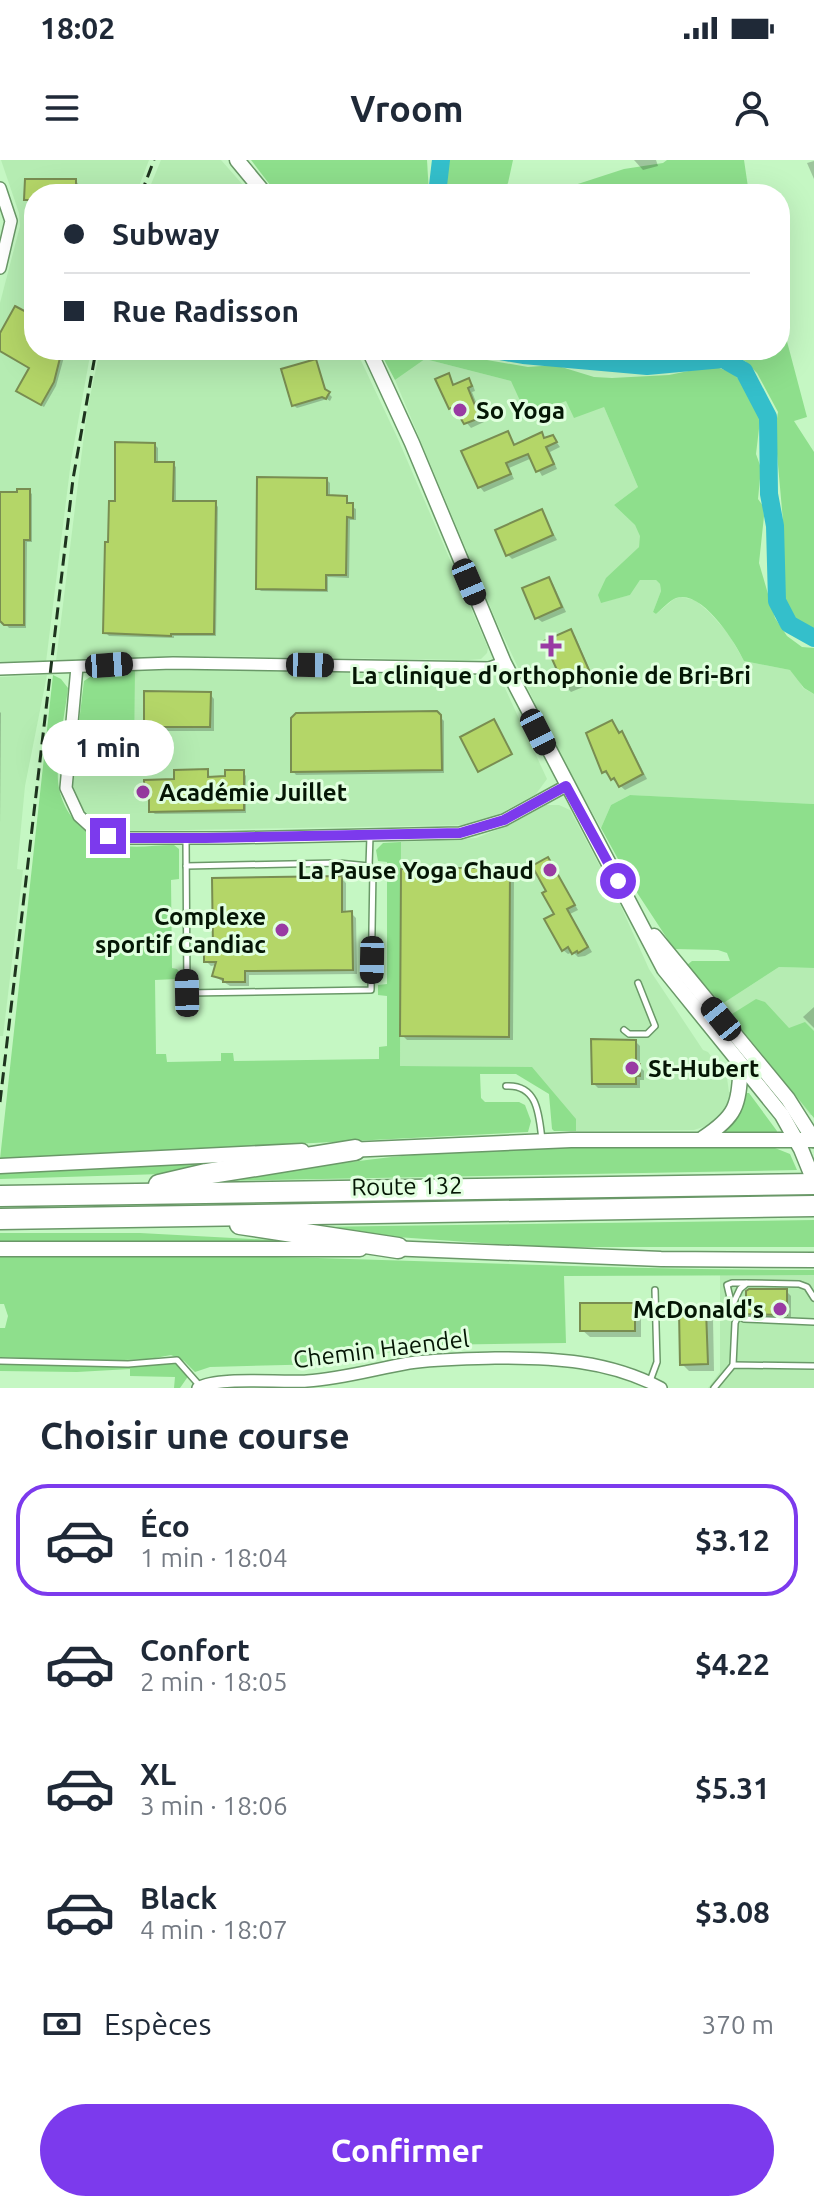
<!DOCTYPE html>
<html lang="fr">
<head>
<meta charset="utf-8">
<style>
  :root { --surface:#fff; --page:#f6f6f7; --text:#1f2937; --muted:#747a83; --line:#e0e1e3; --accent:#7c3aed }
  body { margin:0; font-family:Ubuntu,sans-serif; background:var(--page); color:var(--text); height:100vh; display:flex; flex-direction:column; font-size:30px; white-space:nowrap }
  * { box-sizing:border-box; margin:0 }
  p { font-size:26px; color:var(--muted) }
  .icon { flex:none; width:44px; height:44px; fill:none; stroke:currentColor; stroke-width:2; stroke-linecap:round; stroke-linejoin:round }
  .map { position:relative; height:1228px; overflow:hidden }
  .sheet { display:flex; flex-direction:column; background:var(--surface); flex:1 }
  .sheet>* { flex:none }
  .top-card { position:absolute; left:24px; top:24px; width:766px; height:176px; border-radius:32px; box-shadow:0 8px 32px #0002; display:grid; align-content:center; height:176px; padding:0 40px; background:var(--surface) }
  .end { position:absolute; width:36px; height:36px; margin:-18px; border:10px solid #7c3aed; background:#fff; box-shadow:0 0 0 4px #fff }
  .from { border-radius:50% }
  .bubble { position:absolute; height:56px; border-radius:28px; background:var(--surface); box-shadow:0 8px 32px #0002; font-size:26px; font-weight:600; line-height:56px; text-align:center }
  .car { position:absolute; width:24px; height:48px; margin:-24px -12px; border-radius:10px; box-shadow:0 0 6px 2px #0007; background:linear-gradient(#222 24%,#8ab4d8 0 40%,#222 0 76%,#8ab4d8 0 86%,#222 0) }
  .top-card b { display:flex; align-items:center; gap:28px; height:76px; font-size:30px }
  .top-card b+b { border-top:2px solid var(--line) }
  .top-card i { width:20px; height:20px; background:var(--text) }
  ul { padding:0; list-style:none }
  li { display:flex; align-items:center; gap:24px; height:112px; margin:0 16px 12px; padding:0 24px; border:4px solid transparent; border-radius:32px }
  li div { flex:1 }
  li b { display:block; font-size:30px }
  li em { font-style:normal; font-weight:600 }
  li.active { border-color:var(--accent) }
  li>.icon { width:72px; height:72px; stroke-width:1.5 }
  h2 { padding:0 40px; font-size:36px; line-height:96px }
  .pay { display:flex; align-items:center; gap:20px; height:88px; padding:0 40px; font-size:30px }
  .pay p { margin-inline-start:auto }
  .button { display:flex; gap:16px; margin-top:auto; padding:16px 40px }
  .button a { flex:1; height:92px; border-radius:48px; background:var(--accent); color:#fff; font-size:32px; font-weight:600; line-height:92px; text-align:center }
  .status { display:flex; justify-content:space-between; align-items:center; height:56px; padding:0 40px; background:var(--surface); direction:ltr }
  .status svg { height:22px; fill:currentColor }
  header { display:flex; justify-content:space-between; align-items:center; height:104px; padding:0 40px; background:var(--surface); font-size:36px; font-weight:600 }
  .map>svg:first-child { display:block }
</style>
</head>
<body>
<div class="status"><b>18:02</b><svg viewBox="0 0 49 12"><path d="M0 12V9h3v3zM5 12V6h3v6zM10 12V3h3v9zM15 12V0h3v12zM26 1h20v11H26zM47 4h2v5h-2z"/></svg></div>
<header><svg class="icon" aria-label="menu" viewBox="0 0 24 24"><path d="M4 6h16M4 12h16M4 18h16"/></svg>Vroom<svg class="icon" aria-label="person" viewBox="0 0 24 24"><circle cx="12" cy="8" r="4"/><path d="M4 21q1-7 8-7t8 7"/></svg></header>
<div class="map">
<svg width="814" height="1228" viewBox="0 0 814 1228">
  <rect width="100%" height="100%" fill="#c5f7c3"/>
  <g fill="#b5ecb2">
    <polygon points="1,0 149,0 136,34 34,34 34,190 91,190 71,301 46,502 0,503 0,143 20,66 19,53"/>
    <polygon points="161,0 221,0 251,34 147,34"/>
    <polygon points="100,190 356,190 398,279 488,488 487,493 481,499 468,500 210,496 56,501 87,251"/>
    <polygon points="425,199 511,221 566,241 604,247 638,327 614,345 635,365 641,376 639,387 619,407 602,442 630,435 640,420 656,420 660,424 661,431 653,452 656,454 674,439 681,437 695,440 709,452 728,473 744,501 790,510 795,513 803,528 814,534 814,644 630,635 611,645 601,668 558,592 497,463 395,220"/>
    <polygon points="204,510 496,516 503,524 547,619 536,634 494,657 465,665 131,671 104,666 93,659 83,649 73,626 76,587 134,587 135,511"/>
    <polygon points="47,515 25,626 17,709 23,710 3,876 0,876 0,517"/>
    <polygon points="546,645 559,645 570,650 619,742 649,809 703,890 708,892 727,918 729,932 732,932 728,949 715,963 694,970 576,971 575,959 531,907 400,906 401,682 476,678 511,664"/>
    <polygon points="779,807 814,808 814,955 810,955 722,844"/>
    <polygon points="720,1115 814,1115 814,1228 708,1228 720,1212"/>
  </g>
  <g fill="#8edf8c">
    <polygon points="251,0 427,0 429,34 277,34"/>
    <polygon points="449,0 513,0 508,23 501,34 444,34 445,8"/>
    <polygon points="667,0 744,0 749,34 547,34 624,9 663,3"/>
    <polygon points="780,155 807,257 794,261 814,292 814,469 795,460 784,444 783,361 775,271 778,252 757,213 745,201 706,190 780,190"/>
    <path d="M379,190H458L487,200L528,207L555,205L594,217L612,218L669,215L713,206L731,212L742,222L761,252L756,294L761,308L758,339L763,346L764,356L759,403L775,458L787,476L802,487L814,488V534L804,528L790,510L744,501C735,482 702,429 676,438C669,441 662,449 656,454L653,452L661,431L660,424L656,420H640L630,435L601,443L598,435L606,418L639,387L640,376L635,365L614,345L638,327L604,247L574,258L566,241L527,256L511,221L425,199L395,220Z"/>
    <polygon points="135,511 134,607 82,608 85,587 76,587 84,521 96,513"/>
    <path d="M53,515L61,519L68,528C65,555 54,603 59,628C65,660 92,683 124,686C140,688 157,685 174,685L179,689V719L171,720L172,808L177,809L181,814L177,819L155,820L156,894H166L167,902L221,901V893H233L234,901L379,899V887L387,886V836L378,835V825L387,824V702L378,701L376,690L383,683L401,682L400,906L532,907L576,959V971H554L552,969L549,934L516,914H480L481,938L485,942H519L525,945L531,961L528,972L0,999Z"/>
    <polygon points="630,635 814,644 814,808 779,807 722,844 718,840 687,805 692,801 730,801 727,793 718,790 674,789 634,728 601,668 611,645"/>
    <polygon points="756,839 765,842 789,868 805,862 814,871 814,958 734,860 732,854"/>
    <polygon points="745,933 749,933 777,971 776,975 722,975 741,952"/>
    <path d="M775,985V988L790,994L797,1010L218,1021C290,1010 362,999 435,993C547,984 661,987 775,985Z"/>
    <polygon points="265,997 162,1014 0,1019 0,1011"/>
    <polygon points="814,1060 814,1087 539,1087 312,1071 312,1067"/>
    <polygon points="0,1073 140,1073 327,1083 0,1085"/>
    <path d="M162,1095C379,1097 596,1110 814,1110V1115L564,1116L566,1183L428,1185L327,1204L210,1207L195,1212L184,1201L171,1195L150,1199L99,1201L0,1197V1168H5L8,1156L4,1144H0V1097Z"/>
    <polygon points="175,1201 189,1215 180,1228 174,1228 175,1217 130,1216 130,1209 77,1212 0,1211 0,1204 130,1206"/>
  </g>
  <g fill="#0003">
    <polygon points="634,0 656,0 658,6 643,10"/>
    <polygon points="814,1 814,19 807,3"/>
    <polygon points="27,21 76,21 79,25 79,34 34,34 34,43 30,43 26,39"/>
    <polygon points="34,159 34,190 66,190 56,226 44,247 21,234 31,208 0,191 0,177"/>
    <polygon points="241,190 258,190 247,197"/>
    <polygon points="315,201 327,232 332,237 330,241 327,239 297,248 293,245"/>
    <polygon points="448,216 455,226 468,221 473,225 475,231 472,232 484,262 471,268 458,252 456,253 451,248"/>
    <polygon points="507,273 516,286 541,275 546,280 553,277 560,287 550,292 557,309 542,316 532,298 509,308 514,319 484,332 480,327"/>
    <polygon points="155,285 158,288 158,304 173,304 176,307 176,343 215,343 218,347 216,476 174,476 174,478 109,476 105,472 110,384 117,343"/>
    <polygon points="327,320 330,323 330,337 346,338 349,345 356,349 356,360 350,360 349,418 328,417 328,432 261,431 258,428"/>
    <polygon points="29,331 32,334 32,382 27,382 26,468 9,468 4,462 0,462 0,334"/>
    <polygon points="542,352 557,380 512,399 508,395"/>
    <polygon points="549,419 553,424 566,452 542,462 537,458"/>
    <polygon points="571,471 575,476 595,522 571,532 566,527"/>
    <polygon points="210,534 214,539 214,571 150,571 146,566"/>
    <polygon points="0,552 1,553 0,665"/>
    <polygon points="436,553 444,561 444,613 296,615 293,611"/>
    <polygon points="612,563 626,578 647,619 625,630 604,612"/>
    <polygon points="207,611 211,619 227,618 243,612 246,616 246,653 155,654 151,651 150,639 146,636 177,621"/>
    <polygon points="548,699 578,750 570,754 592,792 585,796 578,797 573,792 568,794 563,790 557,754 548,732"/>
    <polygon points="509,710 514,714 513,880 407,880 402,875"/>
    <polygon points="341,718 346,723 346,754 351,753 356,758 357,814 249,815 249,826 230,826 214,816 217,805 211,806 206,801 215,792"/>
    <polygon points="814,847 814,868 803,857"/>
    <polygon points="635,881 640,886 640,907 644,911 644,920 640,920 640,928 598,928 594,924"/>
    <polygon points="786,1131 791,1136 791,1159 753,1158 748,1153"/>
    <polygon points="634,1145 641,1152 641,1177 590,1177 582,1170"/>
    <polygon points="706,1152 713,1159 714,1211 689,1211 682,1204"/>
  </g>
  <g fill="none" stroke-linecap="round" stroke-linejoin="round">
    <g stroke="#34bfcb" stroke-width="18">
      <polyline points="437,34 441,0"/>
      <polyline points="494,190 523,195 647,206 723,199 744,211 768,257 769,334 775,366 777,441 789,464 814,478"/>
    </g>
  </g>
  <g fill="#b4d668" stroke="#798d51" stroke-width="2">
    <polygon points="25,19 76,19 76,34 34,34 34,40 24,40"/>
    <polygon points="15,146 34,156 34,190 62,190 54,222 41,245 16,231 29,208 0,191 0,173"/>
    <polygon points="316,199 325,229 330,232 328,235 326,239 322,237 292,246 281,209"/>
    <polygon points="449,213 453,225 469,218 472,226 468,228 480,258 464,264 454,247 449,249 435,219"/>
    <polygon points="508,271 514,285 542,272 544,278 553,275 557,282 546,287 554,304 536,312 528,294 506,303 511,314 478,328 461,291"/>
    <polygon points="115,282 155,283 155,302 174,302 173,341 216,341 214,474 171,474 171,476 103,473 105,382 108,382 109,341 115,341"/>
    <polygon points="257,317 327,318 327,335 347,336 347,343 353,343 353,358 347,357 346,415 326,415 326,430 256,429"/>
    <polygon points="17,329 30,329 30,380 24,380 24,465 4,465 0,461 0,332 17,332"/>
    <polygon points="542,349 553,375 506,396 495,370"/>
    <polygon points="549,417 562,447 535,459 522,428"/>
    <polygon points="571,469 592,517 565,528 544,481"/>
    <polygon points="144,531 211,532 210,567 144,567"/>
    <polygon points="437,551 441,555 442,610 291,612 291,558 296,553"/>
    <polygon points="494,559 512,594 478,612 460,577"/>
    <polygon points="612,560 619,573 622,571 643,614 619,627 614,618 611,620 606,611 602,613 586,573"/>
    <polygon points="208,609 208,617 225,616 225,610 244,610 244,650 149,652 149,637 144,637 144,620 174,619 174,610"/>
    <polygon points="548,697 575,745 567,749 588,787 578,793 577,791 572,794 568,787 562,791 544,759 554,754 542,733 546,731 532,706"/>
    <polygon points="460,708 510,708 509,877 400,876 401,709"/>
    <polygon points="342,716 342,752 352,751 353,810 245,811 245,822 223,822 223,819 212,816 216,802 204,802 204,790 213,790 212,718"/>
    <polygon points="591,879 636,880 636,904 640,904 640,916 636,916 636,924 592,924"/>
    <polygon points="749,1129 787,1129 787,1155 746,1154 746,1131"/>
    <rect x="580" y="1143" width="55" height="28"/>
    <polygon points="706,1150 708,1204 680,1205 679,1151"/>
  </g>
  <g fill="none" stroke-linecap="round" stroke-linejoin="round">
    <g stroke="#6a9868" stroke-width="8">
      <g id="service">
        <polyline points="186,679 187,833 371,830 373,709 369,706 370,676"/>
        <polyline points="186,706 338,703 369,706"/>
        <polyline points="624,870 629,874 647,874 655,866 638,823"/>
        <path d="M506,926C538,924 539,955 542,980"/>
        <polyline points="814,1138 807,1127 799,1124 747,1123 740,1129 732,1146 737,1155 744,1159 814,1162"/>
        <polyline points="732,1146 727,1125 732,1123 746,1123"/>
        <polyline points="0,1201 128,1204 177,1200 200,1226"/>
        <polyline points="733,1205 735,1163 738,1156"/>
        <polyline points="650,1221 657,1202 655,1130"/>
        <polyline points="714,1228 733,1205 814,1206"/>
      </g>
    </g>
    <g stroke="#6a9868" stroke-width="14">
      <g id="minor">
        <polyline points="0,28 11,61 0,108"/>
        <polyline points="77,507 66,628 79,656 90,666 108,676 128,678 226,678 460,673 504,660 566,626"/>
        <polyline points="0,509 173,503 489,508 504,503"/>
        <path d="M198,1228C218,1216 280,1223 307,1221C341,1219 375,1209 409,1203C437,1199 466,1199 495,1198C554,1198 608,1200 661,1228"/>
      </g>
    </g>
    <g stroke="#6a9868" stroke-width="17">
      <g id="tertiary">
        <polyline points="237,0 265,34"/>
        <polyline points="369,190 412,283 504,503 664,809 782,955 801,989 814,1021"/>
        <polyline points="654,776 788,939 814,980"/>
        <path d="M703,978C738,955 738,945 741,906"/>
        <polyline points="347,990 571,980 814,980"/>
        <polyline points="0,1006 302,991"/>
        <polyline points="388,1088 661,1099 814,1100"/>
        <polyline points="0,1089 360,1089"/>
      </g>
    </g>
    <g stroke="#6a9868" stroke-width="23">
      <g id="motorway">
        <polyline points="159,1025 206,1014 355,990"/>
        <polyline points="0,1036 814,1024"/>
        <polyline points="0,1059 814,1046"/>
        <polyline points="240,1064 398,1088"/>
      </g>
    </g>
    <use href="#service" stroke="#fff" stroke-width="5"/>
    <use href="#minor" stroke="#fff" stroke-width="11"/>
    <use href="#tertiary" stroke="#fff" stroke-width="14"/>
    <use href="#motorway" stroke="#fff" stroke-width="20"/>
    <g stroke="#1e341e" stroke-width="3" stroke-dasharray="12 6" stroke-linecap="butt">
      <polyline points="141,34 154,0"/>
      <polyline points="0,942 73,319 96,190"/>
    </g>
  </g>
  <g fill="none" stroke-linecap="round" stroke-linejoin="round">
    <polyline stroke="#7c3aed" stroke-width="10" points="108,676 128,678 206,678 460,673 504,660 566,626 618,721"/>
  </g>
  <g fill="#993ba3" stroke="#e1ffdf" stroke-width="3">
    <circle cx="460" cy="250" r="8"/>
    <path d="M547 474h8v8h8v8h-8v8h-8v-8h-8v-8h8z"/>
    <circle cx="143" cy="632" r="8"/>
    <circle cx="550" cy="710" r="8"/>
    <circle cx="282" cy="770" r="8"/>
    <circle cx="632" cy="908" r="8"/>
    <circle cx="780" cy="1149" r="8"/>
  </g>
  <g text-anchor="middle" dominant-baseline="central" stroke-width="6" stroke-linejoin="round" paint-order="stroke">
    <g font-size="24" font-weight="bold" fill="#051605" stroke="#e1ffdf" text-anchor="start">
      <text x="476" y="250">So Yoga</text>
      <text x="551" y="515" text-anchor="middle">La clinique d'orthophonie de Bri-Bri</text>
      <text x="159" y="632">Académie Juillet</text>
      <text x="534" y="710" text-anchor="end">La Pause Yoga Chaud</text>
      <text x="266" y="756" text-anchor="end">Complexe<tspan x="266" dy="28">sportif Candiac</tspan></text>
      <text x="648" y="908">St-Hubert</text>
      <text x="764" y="1149" text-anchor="end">McDonald's</text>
    </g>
    <g font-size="24" fill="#051605" stroke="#e1ffdf">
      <text transform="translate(407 1026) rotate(-1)">Route 132</text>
      <text transform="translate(381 1189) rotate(-7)">Chemin Haendel</text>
    </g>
  </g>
</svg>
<i class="end from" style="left:618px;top:721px"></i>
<i class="end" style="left:108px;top:676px"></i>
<div class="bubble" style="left:42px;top:560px;width:132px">1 min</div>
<i class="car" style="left:469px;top:422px;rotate:157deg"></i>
<i class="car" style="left:109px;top:505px;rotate:86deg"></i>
<i class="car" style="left:310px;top:505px;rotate:91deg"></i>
<i class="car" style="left:538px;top:572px;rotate:153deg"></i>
<i class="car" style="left:372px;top:800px;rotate:181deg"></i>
<i class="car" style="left:187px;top:833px;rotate:359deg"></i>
<i class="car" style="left:721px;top:859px;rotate:321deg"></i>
<div class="top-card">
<b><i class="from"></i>Subway</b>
<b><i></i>Rue Radisson</b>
</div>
</div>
<section class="sheet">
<h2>Choisir une course</h2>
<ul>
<li class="active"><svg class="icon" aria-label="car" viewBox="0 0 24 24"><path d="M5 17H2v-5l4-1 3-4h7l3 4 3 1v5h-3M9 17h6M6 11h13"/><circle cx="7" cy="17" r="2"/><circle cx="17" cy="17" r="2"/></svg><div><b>Éco</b><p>1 min · 18:04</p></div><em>$3.12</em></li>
<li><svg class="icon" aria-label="car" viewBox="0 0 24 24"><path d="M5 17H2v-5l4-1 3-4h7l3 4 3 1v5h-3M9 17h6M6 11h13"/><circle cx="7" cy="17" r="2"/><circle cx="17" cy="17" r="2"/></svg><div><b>Confort</b><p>2 min · 18:05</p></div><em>$4.22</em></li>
<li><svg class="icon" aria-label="car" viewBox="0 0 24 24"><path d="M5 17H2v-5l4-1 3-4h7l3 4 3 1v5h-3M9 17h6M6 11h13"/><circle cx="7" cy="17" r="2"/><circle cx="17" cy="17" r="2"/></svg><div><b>XL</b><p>3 min · 18:06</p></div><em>$5.31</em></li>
<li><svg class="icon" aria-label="car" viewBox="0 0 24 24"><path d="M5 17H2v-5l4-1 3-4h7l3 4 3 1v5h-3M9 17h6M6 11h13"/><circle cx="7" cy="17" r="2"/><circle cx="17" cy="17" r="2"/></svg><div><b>Black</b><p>4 min · 18:07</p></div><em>$3.08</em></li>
</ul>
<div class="pay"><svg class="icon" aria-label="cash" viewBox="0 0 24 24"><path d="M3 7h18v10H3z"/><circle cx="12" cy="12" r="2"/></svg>Espèces<p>370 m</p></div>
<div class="button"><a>Confirmer</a></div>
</section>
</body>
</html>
